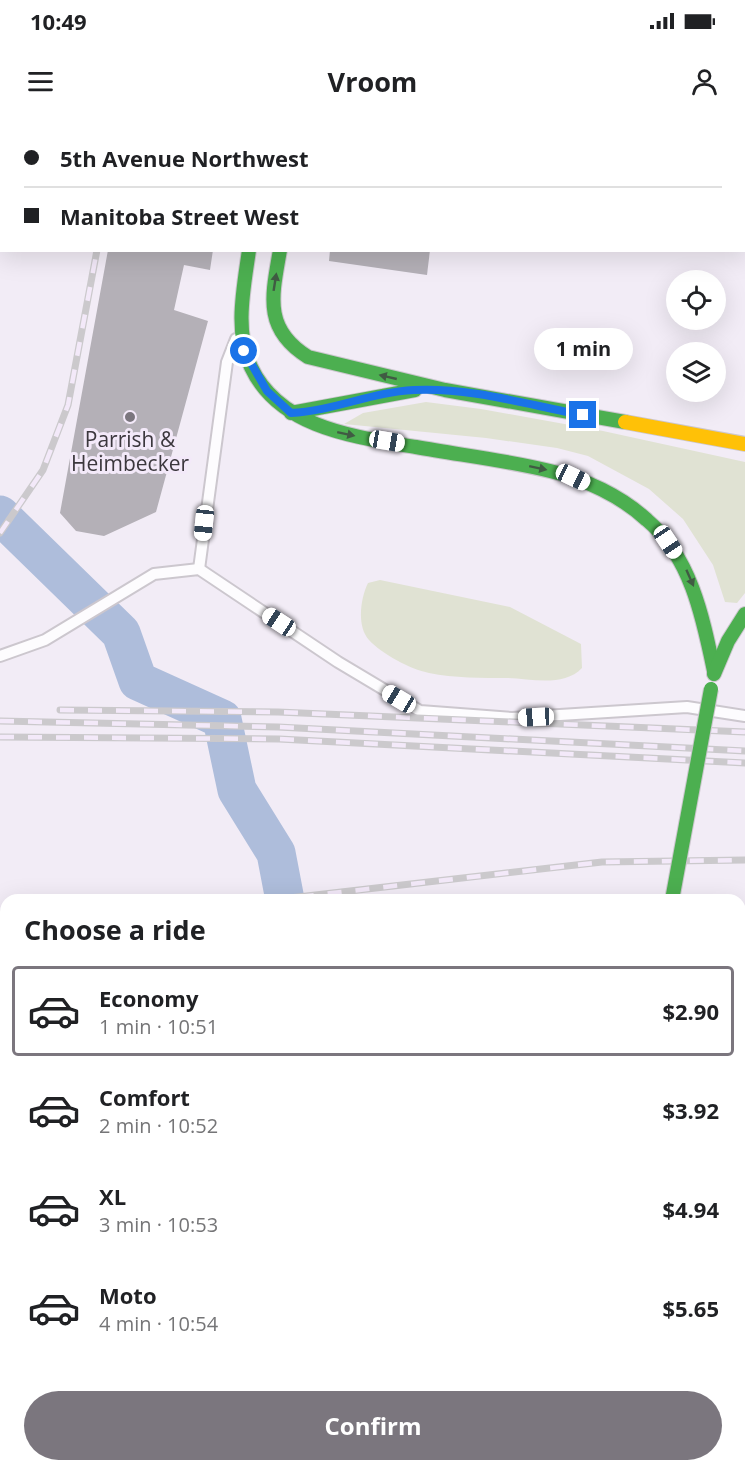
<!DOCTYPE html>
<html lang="en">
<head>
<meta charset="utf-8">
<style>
  :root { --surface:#fff; --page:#f6f6f6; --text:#202124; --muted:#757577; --line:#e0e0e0; --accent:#7b767e }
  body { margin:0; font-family:"Open Sans",sans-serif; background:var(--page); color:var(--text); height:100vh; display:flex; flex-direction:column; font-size:22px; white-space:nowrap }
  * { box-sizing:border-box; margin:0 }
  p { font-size:20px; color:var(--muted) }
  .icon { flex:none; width:33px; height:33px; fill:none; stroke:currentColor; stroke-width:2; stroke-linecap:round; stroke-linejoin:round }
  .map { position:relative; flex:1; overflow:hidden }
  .sheet { position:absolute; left:0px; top:774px; width:746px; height:578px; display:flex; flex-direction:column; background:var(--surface); border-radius:18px 18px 0 0; box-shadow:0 6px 24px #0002 }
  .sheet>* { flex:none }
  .banner { position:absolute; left:0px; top:0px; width:746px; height:132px; box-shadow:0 6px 24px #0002; display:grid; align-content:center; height:132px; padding:0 24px; background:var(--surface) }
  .controls { position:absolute; left:666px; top:150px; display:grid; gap:12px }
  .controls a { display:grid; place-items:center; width:60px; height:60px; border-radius:50%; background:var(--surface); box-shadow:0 6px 24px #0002; font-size:30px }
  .end { position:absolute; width:27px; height:27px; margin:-14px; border:8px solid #1a73e8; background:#fff; box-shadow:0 0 0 3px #fff }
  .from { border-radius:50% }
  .bubble { position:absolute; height:42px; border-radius:21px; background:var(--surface); box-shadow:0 6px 24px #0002; font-size:20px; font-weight:700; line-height:42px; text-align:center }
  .car { position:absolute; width:18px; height:36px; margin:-18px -9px; border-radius:8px; box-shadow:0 0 4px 2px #0007; background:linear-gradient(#fff 24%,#345 0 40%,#fff 0 76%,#345 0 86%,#fff 0) }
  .banner b { display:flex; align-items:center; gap:21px; height:57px; font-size:22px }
  .banner b+b { border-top:2px solid var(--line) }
  .banner i { width:15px; height:15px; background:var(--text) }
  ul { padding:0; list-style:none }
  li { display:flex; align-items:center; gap:18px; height:90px; margin:0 12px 9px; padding:0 12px; border:3px solid transparent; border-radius:6px }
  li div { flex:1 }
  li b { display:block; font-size:22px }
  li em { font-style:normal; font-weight:700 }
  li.selected { border-color:var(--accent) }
  li>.icon { width:54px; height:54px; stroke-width:1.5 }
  h2 { padding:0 24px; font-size:27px; line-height:72px }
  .primary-button { display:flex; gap:12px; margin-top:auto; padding:12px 24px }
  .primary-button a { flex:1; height:69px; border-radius:36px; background:var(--accent); color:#fff; font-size:24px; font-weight:700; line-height:69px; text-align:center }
  .status { display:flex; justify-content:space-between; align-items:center; height:42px; padding:0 30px; background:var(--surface); direction:ltr }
  .status svg { height:16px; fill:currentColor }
  header { display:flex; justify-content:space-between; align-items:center; height:78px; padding:0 24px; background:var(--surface); font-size:27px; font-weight:700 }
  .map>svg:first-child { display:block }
</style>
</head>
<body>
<div class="status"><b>10:49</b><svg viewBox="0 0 49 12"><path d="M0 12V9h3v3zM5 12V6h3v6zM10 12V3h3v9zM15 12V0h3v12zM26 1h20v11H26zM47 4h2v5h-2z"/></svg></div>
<header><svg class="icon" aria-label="menu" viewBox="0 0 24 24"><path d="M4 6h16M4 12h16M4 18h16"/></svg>Vroom<svg class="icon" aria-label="person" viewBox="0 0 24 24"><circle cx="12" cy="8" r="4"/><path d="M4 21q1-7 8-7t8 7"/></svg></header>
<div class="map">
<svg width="745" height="1351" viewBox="0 0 745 1351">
  <rect width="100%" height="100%" fill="#f2ecf6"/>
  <g fill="#e0e2d3">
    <polygon points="426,282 481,289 603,311 745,342 745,473 737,483 725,482 713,445 683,399 649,369 588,336 557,328 486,318 344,304 363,293"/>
    <path d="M380,460L510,487L581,524L582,548C564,567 532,559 508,558C482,558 454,558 429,553C410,549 382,534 369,520C356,506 361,477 368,463Z"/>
    <polygon points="0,938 6,938 6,1346 14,1346 15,1351 0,1351"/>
  </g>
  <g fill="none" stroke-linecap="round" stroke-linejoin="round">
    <g stroke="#aebddb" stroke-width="39">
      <polyline points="0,395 121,513 138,561 222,599 237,670 276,733 285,780"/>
      <polyline points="33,1346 34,1351"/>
    </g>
  </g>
  <g fill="#b4b0b7">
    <polygon points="108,130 213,130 210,150 184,145 174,190 208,201 156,392 104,416 76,411 60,393"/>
    <polygon points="330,130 430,130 427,155 329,141"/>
  </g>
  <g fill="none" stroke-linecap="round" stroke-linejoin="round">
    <g stroke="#ccc7ce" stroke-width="14">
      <g id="lane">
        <polyline points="199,449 227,242 236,219"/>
        <polyline points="0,536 45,520 154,454 199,449 338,542 420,591 512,598 687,587 745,596"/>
        <polyline points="0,932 6,932"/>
        <polyline points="740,1101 745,1104"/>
      </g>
    </g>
    <g stroke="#ccc7ce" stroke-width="16">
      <g id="fast">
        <polyline points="270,2 271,0"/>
        <polyline points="300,2 301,0"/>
        <path d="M249,130C244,167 234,211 251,247C280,309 357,317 416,327C460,335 506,340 550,351C585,359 621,376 647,400C691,437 703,498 714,551"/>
        <path d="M280,130C272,176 263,209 308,237L445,270L625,302"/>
        <polyline points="291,293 415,270"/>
        <polyline points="714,554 728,521 745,494"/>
      </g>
    </g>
    <g stroke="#ccc7ce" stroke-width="16">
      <polyline id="slow" points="625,302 745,324"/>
    </g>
    <g stroke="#ccc7ce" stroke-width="16">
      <polyline id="jam" points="565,1351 566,1346"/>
    </g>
    <use href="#lane" stroke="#fdfcfe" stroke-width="10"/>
    <use href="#fast" stroke="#4caf50" stroke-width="14"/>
    <use href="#slow" stroke="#ffc107" stroke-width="14"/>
    <use href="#jam" stroke="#c62828" stroke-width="14"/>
    <g stroke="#cbc9cc" stroke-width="7">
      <g id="rail">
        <polyline points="122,2 123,0"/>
        <polyline points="0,413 43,350 68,285 97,130"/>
        <polyline points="60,590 278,592 745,612"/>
        <polyline points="0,601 278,607 745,631"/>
        <polyline points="0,617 279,619 745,643"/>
        <polyline points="272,780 602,742 745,740"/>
      </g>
    </g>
    <use href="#rail" stroke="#f3e9f9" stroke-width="4.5" stroke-dasharray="14" stroke-linecap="butt"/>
    <g stroke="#ccc7ce" stroke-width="16" stroke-linecap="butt">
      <polyline id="fast-bridge" points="672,780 711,569"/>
    </g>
    <use href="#fast-bridge" stroke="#4caf50" stroke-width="14"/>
  </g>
  <defs><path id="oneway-solid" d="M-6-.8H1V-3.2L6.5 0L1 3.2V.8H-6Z" transform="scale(1.5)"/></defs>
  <g fill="#405b43">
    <use href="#oneway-solid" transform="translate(275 162) rotate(-81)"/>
    <use href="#oneway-solid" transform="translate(388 257) rotate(-167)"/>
    <use href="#oneway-solid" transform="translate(346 314) rotate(12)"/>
    <use href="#oneway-solid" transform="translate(538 348) rotate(12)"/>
    <use href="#oneway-solid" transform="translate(690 458) rotate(66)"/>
  </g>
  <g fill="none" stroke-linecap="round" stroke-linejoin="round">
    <path stroke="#1a73e8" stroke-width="8" d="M244,231L267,271L291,293C333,291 372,272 414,270C470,267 528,285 583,295"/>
  </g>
  <circle fill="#7b767e" stroke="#f3e9f9" stroke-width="2" cx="130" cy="297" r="6"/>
  <g text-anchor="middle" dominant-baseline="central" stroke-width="6" stroke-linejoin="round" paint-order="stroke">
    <g font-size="21" fill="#3b373d" stroke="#f3e9f9">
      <text x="130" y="319">Parrish &amp;<tspan x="130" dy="24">Heimbecker</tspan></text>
    </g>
  </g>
</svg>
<div class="controls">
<a><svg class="icon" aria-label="locate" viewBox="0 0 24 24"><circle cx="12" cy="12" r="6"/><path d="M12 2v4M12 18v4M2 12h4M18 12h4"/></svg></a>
<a><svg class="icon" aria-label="layers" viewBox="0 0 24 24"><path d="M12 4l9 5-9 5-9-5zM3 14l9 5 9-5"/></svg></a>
</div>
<i class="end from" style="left:244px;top:231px"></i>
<i class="end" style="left:583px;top:295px"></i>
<div class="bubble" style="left:534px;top:208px;width:99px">1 min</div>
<i class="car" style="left:387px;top:321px;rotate:100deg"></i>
<i class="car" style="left:573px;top:357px;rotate:115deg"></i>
<i class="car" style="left:204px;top:403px;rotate:186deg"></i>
<i class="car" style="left:668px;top:422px;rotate:146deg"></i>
<i class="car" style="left:279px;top:502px;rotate:303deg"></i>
<i class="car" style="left:399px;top:579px;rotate:301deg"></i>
<i class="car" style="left:536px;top:597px;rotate:267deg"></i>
<div class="banner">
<b><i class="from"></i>5th Avenue Northwest</b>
<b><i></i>Manitoba Street West</b>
</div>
<section class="sheet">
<h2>Choose a ride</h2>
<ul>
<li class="selected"><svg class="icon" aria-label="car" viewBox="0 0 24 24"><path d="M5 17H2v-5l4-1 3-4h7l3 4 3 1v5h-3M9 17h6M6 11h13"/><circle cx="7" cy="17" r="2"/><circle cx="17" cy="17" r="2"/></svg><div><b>Economy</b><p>1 min · 10:51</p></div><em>$2.90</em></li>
<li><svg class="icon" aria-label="car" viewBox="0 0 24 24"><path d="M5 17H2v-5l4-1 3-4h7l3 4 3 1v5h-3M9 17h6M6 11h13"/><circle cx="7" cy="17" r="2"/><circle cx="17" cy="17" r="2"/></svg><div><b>Comfort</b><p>2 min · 10:52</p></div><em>$3.92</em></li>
<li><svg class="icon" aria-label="car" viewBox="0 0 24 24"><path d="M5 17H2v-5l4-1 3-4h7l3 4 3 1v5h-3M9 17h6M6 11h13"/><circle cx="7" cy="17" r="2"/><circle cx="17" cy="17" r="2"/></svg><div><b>XL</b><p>3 min · 10:53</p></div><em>$4.94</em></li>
<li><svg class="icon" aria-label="car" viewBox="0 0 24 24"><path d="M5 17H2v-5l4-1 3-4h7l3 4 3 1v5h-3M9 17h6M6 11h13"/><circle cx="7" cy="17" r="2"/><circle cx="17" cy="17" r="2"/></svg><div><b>Moto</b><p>4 min · 10:54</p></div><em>$5.65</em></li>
</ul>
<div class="primary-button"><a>Confirm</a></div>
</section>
</div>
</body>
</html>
